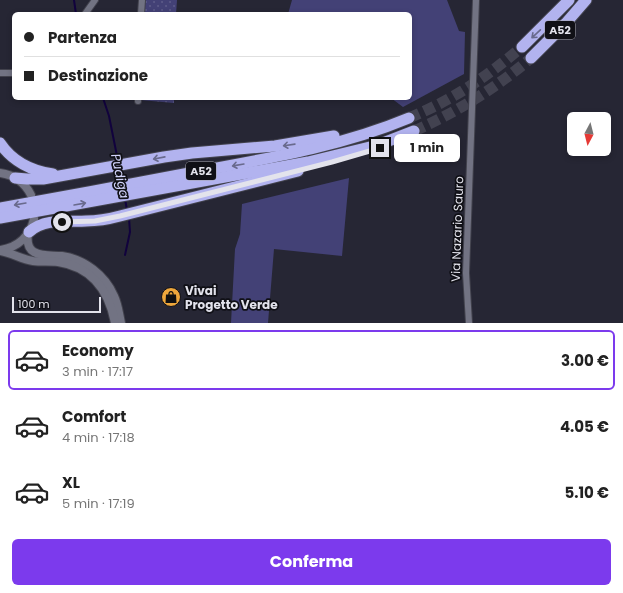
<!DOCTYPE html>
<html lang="it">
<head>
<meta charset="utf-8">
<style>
  :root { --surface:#fff; --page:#f6f6f6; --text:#222; --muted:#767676; --line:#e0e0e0; --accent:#7c3aed }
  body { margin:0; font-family:Poppins,sans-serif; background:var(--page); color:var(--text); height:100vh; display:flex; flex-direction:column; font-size:15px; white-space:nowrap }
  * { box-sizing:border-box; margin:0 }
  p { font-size:13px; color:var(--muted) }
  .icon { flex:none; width:22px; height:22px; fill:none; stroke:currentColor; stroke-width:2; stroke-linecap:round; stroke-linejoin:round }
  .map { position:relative; height:323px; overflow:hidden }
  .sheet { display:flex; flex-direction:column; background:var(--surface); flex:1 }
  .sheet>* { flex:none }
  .top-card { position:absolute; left:12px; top:12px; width:400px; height:88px; border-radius:6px; box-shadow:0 2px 6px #0003; display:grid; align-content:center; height:88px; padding:0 12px; background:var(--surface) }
  .needle { width:26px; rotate:187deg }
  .tools { position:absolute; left:567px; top:112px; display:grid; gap:8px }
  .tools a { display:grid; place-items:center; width:44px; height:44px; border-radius:6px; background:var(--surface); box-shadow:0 2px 6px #0003; font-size:20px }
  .scale { position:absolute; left:12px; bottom:10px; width:89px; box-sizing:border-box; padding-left:4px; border:2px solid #e3e3ec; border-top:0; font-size:11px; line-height:14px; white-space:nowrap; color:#e3e3ec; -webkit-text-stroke:3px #101016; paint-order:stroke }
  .end { position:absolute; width:18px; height:18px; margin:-9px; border:5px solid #e3e3ec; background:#111; box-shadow:0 0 0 2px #111 }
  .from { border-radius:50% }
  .bubble { position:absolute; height:28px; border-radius:6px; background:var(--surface); box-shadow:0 2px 6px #0003; font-size:13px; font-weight:700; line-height:28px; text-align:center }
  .top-card b { display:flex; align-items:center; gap:14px; height:38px; font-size:15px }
  .top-card b+b { border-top:1px solid var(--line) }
  .top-card i { width:10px; height:10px; background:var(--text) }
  ul { padding:7px 0 0; list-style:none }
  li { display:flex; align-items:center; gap:12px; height:60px; margin:0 8px 6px; padding:0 4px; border:2px solid transparent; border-radius:6px }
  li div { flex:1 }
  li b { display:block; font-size:15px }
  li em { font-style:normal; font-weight:700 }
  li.current { border-color:var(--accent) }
  li>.icon { width:36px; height:36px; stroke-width:1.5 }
  .cta { display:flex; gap:8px; margin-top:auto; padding:8px 12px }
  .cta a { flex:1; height:46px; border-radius:6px; background:var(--accent); color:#fff; font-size:16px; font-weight:700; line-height:46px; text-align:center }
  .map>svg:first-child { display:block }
</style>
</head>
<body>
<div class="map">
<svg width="623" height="323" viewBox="0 0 623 323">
  <defs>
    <pattern id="garden-dots" width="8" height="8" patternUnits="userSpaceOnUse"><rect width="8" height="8" fill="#434176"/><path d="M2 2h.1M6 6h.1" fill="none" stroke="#5e5c8a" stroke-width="1.8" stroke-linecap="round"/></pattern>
  </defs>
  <rect width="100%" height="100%" fill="#262634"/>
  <g fill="#434176">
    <polygon points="292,0 447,0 459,31 465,32 464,74 403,107 391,98 410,98 410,14 288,14"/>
    <polygon points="349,178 342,256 274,249 268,323 231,323 235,249 240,234 242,204"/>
  </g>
  <g fill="url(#garden-dots)">
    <polygon points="144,0 177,0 176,14 143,14"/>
    <polygon points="140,98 174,98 174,103 140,100"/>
  </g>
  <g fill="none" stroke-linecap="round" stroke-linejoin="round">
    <g stroke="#11023d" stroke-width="2">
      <polyline points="74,0 76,14"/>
      <polyline points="103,98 109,116 118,161"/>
      <polyline points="119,169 122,183"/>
      <polyline points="125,199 127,210"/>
      <polyline points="125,255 130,232 129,218"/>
    </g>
    <g stroke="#424250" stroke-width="11" stroke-dasharray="11 5.5" stroke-linecap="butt">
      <path d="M409,118C454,99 485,78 522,47"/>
      <path d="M414,131C457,112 496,88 531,58"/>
    </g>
    <g stroke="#42424d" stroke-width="8">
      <g id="minor">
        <polyline points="85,14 95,0"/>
        <polyline points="141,14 142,0"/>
        <polyline points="0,73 14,73"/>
        <polyline points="138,101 138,98"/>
        <polyline points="469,323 466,273 476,0"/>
      </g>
    </g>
    <g stroke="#42424d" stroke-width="10">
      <g id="tertiary">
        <path d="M0,173C14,175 25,183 31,195"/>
        <path d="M28,233C27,240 27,248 34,252C42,257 53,255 62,256C84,259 105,275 114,296C118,304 119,314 121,323"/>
        <path d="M1,250C18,247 30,236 34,219"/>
        <path d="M0,251C12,253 21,259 33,261C41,262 49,261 58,262C92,267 109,291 115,323"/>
      </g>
    </g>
    <g stroke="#42424d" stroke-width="13">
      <g id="motorway">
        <polyline points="522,47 569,0"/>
        <polyline points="531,58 566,23 586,0"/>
        <path d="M0,143C12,161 32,171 53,174"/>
        <polyline points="15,178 27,179 43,179 164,157 192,153 275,146 334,136"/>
        <path d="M0,208C67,196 133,184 200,171C271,158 342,146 409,118"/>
        <polyline points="0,218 308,162 378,145 414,131"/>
        <path d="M29,232C45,218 67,222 86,221C98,221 109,219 120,216L298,171"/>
      </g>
    </g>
    <use href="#minor" stroke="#727383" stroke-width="6"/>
    <use href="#tertiary" stroke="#727383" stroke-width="8"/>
    <use href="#motorway" stroke="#b2b3ef" stroke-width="11"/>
  </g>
  <defs><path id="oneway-shaft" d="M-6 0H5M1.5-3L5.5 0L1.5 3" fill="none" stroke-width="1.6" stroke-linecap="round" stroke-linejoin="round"/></defs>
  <g stroke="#696a8d">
    <use href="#oneway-shaft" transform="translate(536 34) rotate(137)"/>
    <use href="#oneway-shaft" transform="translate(289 145) rotate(172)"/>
    <use href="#oneway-shaft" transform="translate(159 158) rotate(169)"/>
    <use href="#oneway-shaft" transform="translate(238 165) rotate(170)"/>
    <use href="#oneway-shaft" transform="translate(20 204) rotate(170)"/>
    <use href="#oneway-shaft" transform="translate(80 204) rotate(-10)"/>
  </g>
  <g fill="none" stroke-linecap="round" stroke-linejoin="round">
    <polyline stroke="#e3e3ec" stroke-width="5" points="62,222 95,221 120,216 332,162 380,148"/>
  </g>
  <defs>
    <g id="shop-disc" transform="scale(1)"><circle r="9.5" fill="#eea73c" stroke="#101016"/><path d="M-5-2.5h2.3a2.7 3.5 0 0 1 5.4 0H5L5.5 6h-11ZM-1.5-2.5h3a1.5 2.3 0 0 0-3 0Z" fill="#111"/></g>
  </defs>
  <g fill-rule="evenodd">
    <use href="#shop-disc" x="171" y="297"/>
  </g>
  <g text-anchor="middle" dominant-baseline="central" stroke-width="3.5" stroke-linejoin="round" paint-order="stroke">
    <g fill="#101016" stroke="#a4a4ac" stroke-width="1">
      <rect x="545" y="21" width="30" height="18" rx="3"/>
      <rect x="186" y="162" width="30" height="18" rx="3"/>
    </g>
    <g font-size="11" font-weight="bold" fill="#e3e3ec">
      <text x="560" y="30">A52</text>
      <text x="201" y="171">A52</text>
    </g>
    <g font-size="12" fill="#e3e3ec" stroke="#101016">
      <text transform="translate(457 229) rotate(-88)">Via Nazario Sauro</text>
    </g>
    <g font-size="12" font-weight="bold" fill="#e3e3ec" stroke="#101016" text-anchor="start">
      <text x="185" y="290">Vivai<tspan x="185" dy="14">Progetto Verde</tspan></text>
    </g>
    <g font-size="13" font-style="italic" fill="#d1d3f9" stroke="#101016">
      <text transform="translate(120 176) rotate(78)">Pudiga</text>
    </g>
  </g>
</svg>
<div class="tools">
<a><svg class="needle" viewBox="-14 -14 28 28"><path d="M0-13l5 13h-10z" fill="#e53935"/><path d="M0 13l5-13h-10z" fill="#767676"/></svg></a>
</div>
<div class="scale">100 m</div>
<i class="end from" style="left:62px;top:222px"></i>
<i class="end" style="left:380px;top:148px"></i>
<div class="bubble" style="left:394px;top:134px;width:66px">1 min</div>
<div class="top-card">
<b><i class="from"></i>Partenza</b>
<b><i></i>Destinazione</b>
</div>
</div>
<section class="sheet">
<ul>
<li class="current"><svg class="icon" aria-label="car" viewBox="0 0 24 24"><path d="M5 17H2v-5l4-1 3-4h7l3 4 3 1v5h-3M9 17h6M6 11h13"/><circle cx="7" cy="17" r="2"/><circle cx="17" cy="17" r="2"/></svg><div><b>Economy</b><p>3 min · 17:17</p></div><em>3.00 €</em></li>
<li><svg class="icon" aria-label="car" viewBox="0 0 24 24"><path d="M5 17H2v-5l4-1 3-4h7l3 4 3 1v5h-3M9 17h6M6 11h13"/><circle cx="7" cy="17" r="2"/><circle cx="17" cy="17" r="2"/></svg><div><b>Comfort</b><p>4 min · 17:18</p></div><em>4.05 €</em></li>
<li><svg class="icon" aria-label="car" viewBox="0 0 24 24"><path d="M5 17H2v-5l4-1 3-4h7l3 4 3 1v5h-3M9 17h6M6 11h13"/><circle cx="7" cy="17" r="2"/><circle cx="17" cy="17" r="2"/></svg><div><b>XL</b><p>5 min · 17:19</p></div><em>5.10 €</em></li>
</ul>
<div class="cta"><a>Conferma</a></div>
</section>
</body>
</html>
